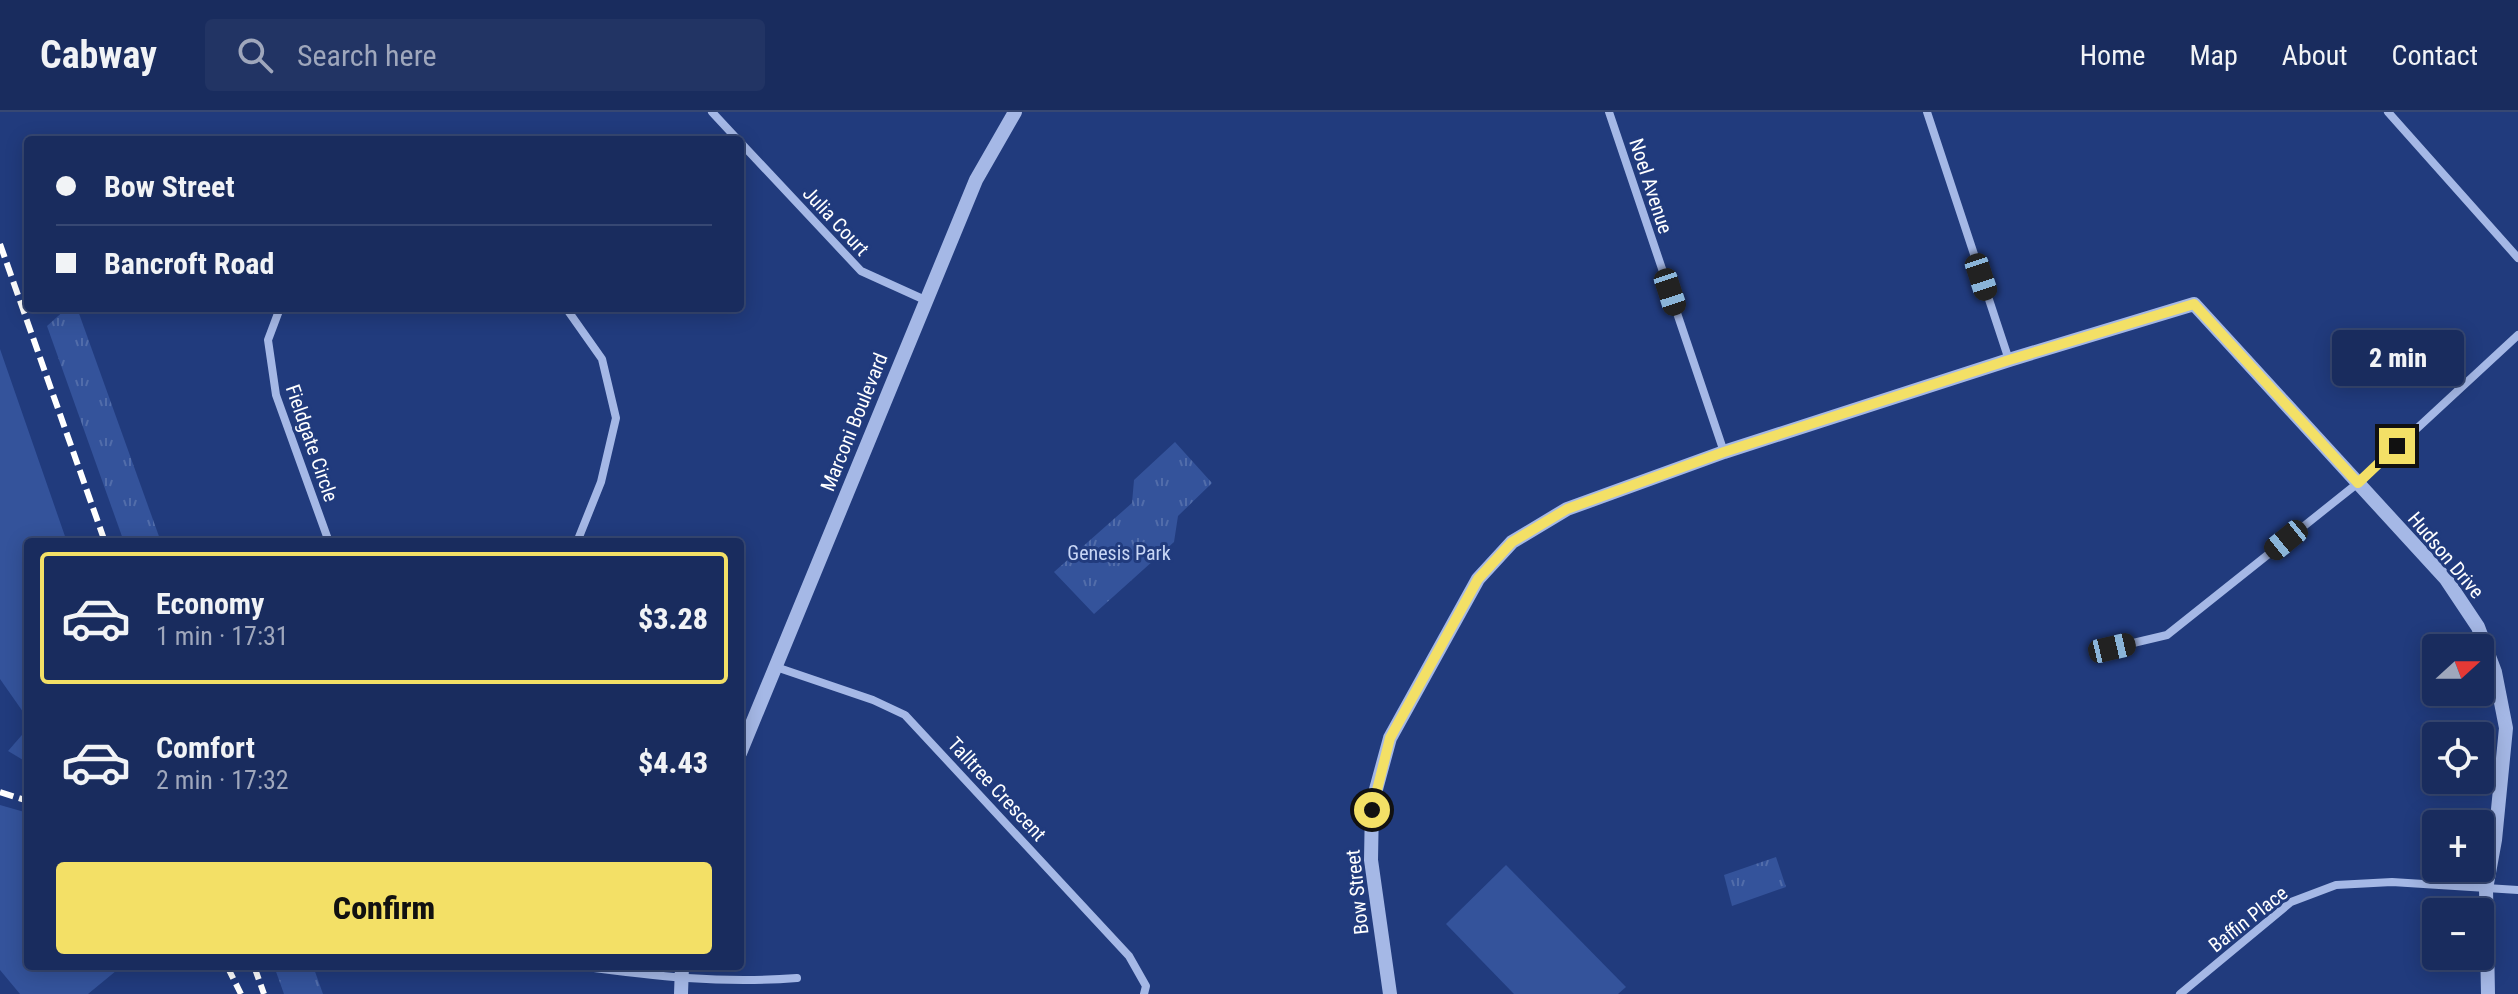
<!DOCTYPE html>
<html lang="en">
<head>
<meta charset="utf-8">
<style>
  :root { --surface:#192c5e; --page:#223464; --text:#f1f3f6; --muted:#9fa7bc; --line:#374873; --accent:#f3e066 }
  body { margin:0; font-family:"Roboto Condensed",sans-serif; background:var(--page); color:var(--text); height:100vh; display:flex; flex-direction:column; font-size:30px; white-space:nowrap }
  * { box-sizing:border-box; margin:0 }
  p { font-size:26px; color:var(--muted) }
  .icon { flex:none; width:44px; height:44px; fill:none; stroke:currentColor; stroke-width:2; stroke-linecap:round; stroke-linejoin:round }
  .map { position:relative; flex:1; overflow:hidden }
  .sheet { position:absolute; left:24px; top:426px; width:720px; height:432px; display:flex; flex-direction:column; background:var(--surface); border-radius:8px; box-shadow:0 4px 20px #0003,0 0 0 2px var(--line) }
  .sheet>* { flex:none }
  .top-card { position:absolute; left:24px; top:24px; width:720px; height:176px; border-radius:8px; box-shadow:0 4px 20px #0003,0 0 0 2px var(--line); display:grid; align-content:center; height:176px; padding:0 32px; background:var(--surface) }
  .needle { width:52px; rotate:69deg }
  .controls { position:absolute; left:2422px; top:522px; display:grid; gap:16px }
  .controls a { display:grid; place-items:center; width:72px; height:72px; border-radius:8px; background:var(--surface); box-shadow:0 4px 20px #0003,0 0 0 2px var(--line); font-size:40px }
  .end { position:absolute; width:36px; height:36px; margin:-18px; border:10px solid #f3e066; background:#111; box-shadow:0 0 0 4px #111 }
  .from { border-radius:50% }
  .bubble { position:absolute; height:56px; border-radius:8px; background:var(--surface); box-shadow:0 4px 20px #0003,0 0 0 2px var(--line); font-size:26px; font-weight:800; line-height:56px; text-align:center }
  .car { position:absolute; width:24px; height:48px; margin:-24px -12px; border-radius:10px; box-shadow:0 0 6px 2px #0007; background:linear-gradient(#222 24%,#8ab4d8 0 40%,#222 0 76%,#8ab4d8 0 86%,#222 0) }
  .top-card b { display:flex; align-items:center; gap:28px; height:76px; font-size:30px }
  .top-card b+b { border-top:2px solid var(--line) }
  .top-card i { width:20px; height:20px; background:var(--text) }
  ul { padding:14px 0 0; list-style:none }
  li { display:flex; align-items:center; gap:24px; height:132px; margin:0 16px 12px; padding:0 16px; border:4px solid transparent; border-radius:8px }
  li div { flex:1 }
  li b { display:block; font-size:30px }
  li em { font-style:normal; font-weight:800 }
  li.current { border-color:var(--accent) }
  li>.icon { width:72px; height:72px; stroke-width:1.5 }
  .primary-button { display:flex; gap:16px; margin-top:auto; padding:16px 32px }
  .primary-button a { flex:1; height:92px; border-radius:8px; background:var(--accent); color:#111; font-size:32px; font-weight:800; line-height:92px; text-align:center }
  header { display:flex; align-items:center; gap:48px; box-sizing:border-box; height:112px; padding:0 40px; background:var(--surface); border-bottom:2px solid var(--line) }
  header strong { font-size:38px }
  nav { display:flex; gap:44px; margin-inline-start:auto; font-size:28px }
  .search { width:560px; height:72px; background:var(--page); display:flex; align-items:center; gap:20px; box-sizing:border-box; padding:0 28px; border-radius:8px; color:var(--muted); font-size:30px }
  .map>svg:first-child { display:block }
</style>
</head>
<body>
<header>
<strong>Cabway</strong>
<div class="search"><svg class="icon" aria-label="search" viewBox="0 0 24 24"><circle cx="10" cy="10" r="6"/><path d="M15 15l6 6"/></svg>Search here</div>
<nav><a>Home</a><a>Map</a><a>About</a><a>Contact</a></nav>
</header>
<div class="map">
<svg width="2518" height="882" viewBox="0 0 2518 882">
  <defs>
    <pattern id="park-tufts" width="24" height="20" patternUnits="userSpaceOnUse" patternTransform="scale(2)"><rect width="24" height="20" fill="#34539b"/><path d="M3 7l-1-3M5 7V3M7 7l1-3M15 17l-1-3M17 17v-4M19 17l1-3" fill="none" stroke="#526daa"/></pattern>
  </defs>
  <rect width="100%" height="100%" fill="#213b7d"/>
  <g fill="#34539b">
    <polygon points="0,237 67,430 28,430 28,607 0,567"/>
    <polygon points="28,616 28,651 8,639"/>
    <polygon points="0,693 28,701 28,854 122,854 88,882 20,882 0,858"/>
    <polygon points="1506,753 1626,875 1618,882 1514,882 1446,812"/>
  </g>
  <g fill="url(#park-tufts)">
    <polygon points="67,196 77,196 161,430 124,430 47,214"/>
    <polygon points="1175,330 1212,371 1178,404 1174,430 1094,502 1054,460 1132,391 1134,368"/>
    <polygon points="1776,745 1786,775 1732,794 1724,763"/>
    <polygon points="274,854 313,854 323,882 284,882"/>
  </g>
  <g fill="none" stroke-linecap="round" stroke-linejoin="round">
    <g stroke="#a5b8e6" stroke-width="8">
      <polyline points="712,0 738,28"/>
      <polyline points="1609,0 1724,340"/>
      <polyline points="1927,0 2009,248"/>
      <polyline points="2388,0 2518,146"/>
      <polyline points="740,30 861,159 925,188"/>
      <polyline points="280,196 268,228 276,283 329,430"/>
      <polyline points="566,196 602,247 616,306 601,370 577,430"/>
      <polyline points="2112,536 2167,523 2358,371 2518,223"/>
      <polyline points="776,555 873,588 905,603 1129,844 1146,874 1144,882"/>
      <path d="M579,854C653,864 721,872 797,866"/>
      <polyline points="2180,882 2291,790 2336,773 2392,770 2518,778"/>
    </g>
    <g stroke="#a5b8e6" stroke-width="14">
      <polyline points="740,641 976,68 1015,0"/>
      <polyline points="681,882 682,854"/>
      <polyline points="1390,882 1371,748 1372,692 1390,626 1478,467 1512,430 1567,397 1724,340 2009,248 2194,192 2446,467 2478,515 2495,560 2506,616 2495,728 2486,777 2488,882"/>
    </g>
    <g stroke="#fff" stroke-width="6" stroke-dasharray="14 6" stroke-linecap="butt">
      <polyline points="0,132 105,430"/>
      <polyline points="0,680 28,689"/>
      <polyline points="227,854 241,882"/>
      <polyline points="254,854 264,882"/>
    </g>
  </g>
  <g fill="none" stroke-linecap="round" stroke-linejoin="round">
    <polyline stroke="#f3e066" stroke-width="10" points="1372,698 1390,626 1478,467 1512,430 1567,397 1724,340 2009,248 2194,192 2358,371 2397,334"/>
  </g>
  <g text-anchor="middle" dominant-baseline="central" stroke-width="6" stroke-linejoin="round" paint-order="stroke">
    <g font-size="20" fill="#fff" stroke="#213b7d">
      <text transform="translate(1651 74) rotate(72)">Noel Avenue</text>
      <text transform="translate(836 109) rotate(47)">Julia Court</text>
      <text transform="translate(854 310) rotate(-68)">Marconi Boulevard</text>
      <text transform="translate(312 331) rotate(71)">Fieldgate Circle</text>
      <text transform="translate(2446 443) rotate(50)">Hudson Drive</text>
      <text transform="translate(997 677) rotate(47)">Talltree Crescent</text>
      <text transform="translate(1357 780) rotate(-96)">Bow Street</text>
      <text transform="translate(2248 807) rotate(-38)">Baffin Place</text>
    </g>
    <g font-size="20" fill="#c8d6f5" stroke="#213b7d">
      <text x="1119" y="441">Genesis Park</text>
    </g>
  </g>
</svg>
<div class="controls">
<a><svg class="needle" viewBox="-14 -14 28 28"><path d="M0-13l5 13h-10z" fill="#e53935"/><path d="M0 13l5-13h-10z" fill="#9fa7bc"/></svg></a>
<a><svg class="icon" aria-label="locate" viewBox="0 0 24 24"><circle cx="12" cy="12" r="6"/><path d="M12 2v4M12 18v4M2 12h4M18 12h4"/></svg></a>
<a>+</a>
<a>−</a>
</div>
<i class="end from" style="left:1372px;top:698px"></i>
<i class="end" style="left:2397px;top:334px"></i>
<div class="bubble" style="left:2332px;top:218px;width:132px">2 min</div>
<i class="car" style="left:1981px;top:165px;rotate:162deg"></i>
<i class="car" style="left:1670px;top:180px;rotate:162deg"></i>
<i class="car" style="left:2286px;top:428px;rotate:231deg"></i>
<i class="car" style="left:2112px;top:536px;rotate:77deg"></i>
<div class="top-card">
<b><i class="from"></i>Bow Street</b>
<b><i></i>Bancroft Road</b>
</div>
<section class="sheet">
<ul>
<li class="current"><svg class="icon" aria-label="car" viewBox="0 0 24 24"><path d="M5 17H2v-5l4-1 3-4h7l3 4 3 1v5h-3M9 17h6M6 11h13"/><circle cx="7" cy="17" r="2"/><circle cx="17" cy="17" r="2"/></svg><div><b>Economy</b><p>1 min · 17:31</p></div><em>$3.28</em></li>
<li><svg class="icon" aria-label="car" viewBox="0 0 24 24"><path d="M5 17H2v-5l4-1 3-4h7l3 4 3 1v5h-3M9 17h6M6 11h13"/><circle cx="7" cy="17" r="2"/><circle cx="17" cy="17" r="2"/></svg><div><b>Comfort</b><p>2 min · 17:32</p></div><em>$4.43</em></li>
</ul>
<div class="primary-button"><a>Confirm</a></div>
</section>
</div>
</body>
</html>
